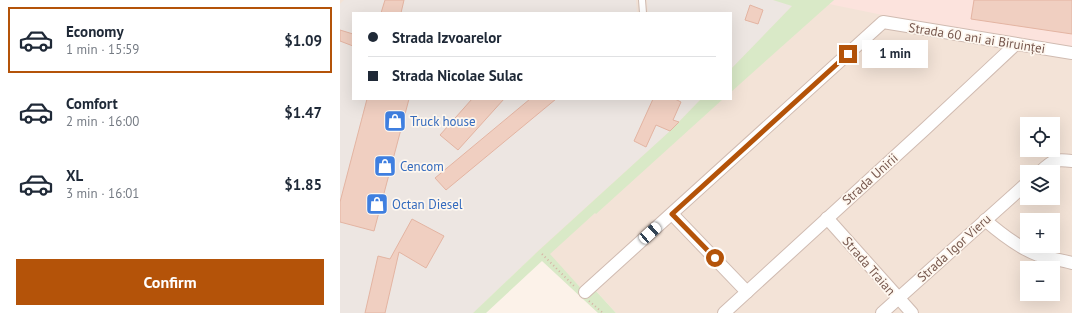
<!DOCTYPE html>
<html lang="en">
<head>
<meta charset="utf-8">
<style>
  :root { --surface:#fff; --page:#f2f2f3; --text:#1f2937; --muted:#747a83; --line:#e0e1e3; --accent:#b45309 }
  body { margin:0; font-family:"PT Sans",sans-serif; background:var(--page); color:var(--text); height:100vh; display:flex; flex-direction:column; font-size:15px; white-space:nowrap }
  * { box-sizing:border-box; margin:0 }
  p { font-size:13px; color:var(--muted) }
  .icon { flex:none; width:22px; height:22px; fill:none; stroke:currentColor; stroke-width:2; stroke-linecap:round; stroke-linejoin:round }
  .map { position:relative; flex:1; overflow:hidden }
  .panel { display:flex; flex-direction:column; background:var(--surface); width:340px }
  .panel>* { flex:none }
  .top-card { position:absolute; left:12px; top:12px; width:380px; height:88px; border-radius:0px; box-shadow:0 4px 16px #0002; display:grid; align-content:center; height:88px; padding:0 16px; background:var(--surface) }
  .buttons { position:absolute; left:680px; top:117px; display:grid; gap:8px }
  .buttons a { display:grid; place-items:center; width:40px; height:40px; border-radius:0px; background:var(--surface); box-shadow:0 4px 16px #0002; font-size:20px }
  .end { position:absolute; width:18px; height:18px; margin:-9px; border:5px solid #b45309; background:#fff; box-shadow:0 0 0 2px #fff }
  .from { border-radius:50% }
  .bubble { position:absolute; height:28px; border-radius:0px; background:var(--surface); box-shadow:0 4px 16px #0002; font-size:13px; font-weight:700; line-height:28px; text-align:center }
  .car { position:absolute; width:12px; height:24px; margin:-12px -6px; border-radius:5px; box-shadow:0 0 3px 1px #0007; background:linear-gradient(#fff 24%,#345 0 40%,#fff 0 76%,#345 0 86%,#fff 0) }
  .top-card b { display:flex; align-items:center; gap:14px; height:38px; font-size:15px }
  .top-card b+b { border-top:1px solid var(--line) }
  .top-card i { width:10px; height:10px; background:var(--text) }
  ul { padding:7px 0 0; list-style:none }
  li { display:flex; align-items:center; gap:12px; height:66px; margin:0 8px 6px; padding:0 8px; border:2px solid transparent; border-radius:0px }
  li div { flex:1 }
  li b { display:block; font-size:15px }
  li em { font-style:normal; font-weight:700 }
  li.current { border-color:var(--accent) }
  li>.icon { width:36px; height:36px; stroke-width:1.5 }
  .button { display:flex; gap:8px; margin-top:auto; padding:8px 16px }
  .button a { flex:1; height:46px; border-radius:0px; background:var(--accent); color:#fff; font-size:16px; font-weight:700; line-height:46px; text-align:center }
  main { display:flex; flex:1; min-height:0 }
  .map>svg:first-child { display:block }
</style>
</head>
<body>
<main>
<section class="panel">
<ul>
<li class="current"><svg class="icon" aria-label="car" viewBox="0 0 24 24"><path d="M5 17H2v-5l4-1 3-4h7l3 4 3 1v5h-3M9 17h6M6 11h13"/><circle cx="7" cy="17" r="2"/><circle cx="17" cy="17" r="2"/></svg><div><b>Economy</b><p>1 min · 15:59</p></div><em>$1.09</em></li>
<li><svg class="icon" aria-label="car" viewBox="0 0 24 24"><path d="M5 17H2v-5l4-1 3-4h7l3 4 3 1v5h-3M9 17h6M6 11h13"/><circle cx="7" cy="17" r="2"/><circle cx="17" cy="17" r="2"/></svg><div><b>Comfort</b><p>2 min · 16:00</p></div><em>$1.47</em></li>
<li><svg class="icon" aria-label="car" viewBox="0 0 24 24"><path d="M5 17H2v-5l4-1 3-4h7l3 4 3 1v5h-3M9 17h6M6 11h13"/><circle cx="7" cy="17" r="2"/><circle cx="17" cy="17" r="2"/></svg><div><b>XL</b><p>3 min · 16:01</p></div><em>$1.85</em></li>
</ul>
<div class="button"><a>Confirm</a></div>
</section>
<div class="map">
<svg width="732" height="313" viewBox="0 0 732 313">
  <rect width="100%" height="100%" fill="#fcf2e9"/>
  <path fill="#f3e3d7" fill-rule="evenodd" d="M0,0H732V313H276L255,290L248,296L210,255L195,254L133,313H0ZM13,13H391V99H13ZM687,124H713V150H687ZM687,172H713V198H687ZM687,220H713V246H687ZM687,268H713V294H687Z"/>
  <polygon fill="#fce3dd" points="494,0 732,0 732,50 572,21 489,4"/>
  <g fill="#ede6e2">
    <polygon points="4,0 296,0 297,13 13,13 13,99 361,99 330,131 201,248 133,313 0,313 0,4"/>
    <polygon points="307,0 433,0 453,5 391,69 391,13 308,13"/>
  </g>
  <g fill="#d9e9c7">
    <polygon points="433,0 494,0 391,92 391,69 452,6"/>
    <polygon points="361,99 383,99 256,214 255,213 210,254 248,296 255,290 276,313 258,313 202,261 146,313 133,313 195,254 330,131"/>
  </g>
  <g fill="#f0cfc1" stroke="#e3b4a2">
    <polygon points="45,0 64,0 61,13 41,13"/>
    <polygon points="634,0 732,0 732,34 631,19"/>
    <polygon points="410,5 423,10 418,24 405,20"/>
    <polygon points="0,30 13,34 13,46 0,41"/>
    <polygon points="27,99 69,99 34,231 0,222 0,202"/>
    <polygon points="132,99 164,99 118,150 100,135"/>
    <polygon points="190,99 216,99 106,190 95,178"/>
    <polygon points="313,99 335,99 341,102 333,120 339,122 330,131 316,125 306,147 294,141"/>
    <polygon points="72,219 104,236 86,268 59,252 45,313 25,313 38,256 50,259"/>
  </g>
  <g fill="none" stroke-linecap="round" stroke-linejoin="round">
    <g stroke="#d0bbb1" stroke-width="8">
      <polyline id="service" points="302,0 303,13"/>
    </g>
    <g stroke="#d0bbb1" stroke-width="14">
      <g id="minor">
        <path d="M700,172C713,160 714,159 732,161"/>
        <polyline points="332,214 407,292"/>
        <polyline points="487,218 572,313"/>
        <path d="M645,220C660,233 679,248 698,255C709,258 721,260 732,263"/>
        <polyline points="245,292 543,22 732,53"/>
        <polyline points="384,313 585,129 676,44"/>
        <polyline points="542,313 687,183"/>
      </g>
    </g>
    <g stroke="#d6b2a4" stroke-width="2" stroke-dasharray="1 3" stroke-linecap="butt">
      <polyline points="202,254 236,288"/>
      <polyline points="249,301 263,313"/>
    </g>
    <use href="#service" stroke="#fff" stroke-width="6"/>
    <use href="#minor" stroke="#fff" stroke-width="12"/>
  </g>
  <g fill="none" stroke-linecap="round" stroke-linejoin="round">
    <polyline stroke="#b45309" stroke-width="5" points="375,258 332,214 508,54"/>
  </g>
  <defs>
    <g id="shop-square" transform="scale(1.15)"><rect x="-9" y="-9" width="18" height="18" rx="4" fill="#3f7fe0" stroke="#fef7ef"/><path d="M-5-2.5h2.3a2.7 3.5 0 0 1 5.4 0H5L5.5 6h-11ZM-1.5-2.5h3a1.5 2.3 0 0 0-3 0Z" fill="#fff"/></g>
  </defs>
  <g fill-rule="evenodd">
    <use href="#shop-square" x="55" y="121"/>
    <use href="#shop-square" x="45" y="166"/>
    <use href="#shop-square" x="37" y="204"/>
  </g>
  <g text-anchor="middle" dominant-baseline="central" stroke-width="3.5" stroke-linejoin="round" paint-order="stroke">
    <g font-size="13" fill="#76574d" stroke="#fef7ef">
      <text transform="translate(637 38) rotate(9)">Strada 60 ani ai Biruinței</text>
      <text transform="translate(530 179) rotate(-42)">Strada Unirii</text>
      <text transform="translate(614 248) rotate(-42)">Strada Igor Vieru</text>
      <text transform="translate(529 266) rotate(49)">Strada Traian</text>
    </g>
    <g font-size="13" fill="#366cbe" stroke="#fef7ef" text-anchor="start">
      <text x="70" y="121">Truck house</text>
      <text x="60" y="166">Cencom</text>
      <text x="52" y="204">Octan Diesel</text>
    </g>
  </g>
</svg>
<div class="buttons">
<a><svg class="icon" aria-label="locate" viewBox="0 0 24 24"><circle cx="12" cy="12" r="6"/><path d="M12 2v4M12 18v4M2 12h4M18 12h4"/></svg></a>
<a><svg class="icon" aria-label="layers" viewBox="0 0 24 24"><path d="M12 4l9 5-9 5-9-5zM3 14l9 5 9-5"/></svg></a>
<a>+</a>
<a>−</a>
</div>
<i class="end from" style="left:375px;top:258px"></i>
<i class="end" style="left:508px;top:54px"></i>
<div class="bubble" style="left:522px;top:40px;width:66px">1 min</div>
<i class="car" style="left:310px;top:233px;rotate:48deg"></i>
<div class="top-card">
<b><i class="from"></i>Strada Izvoarelor</b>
<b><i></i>Strada Nicolae Sulac</b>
</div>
</div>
</main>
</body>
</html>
